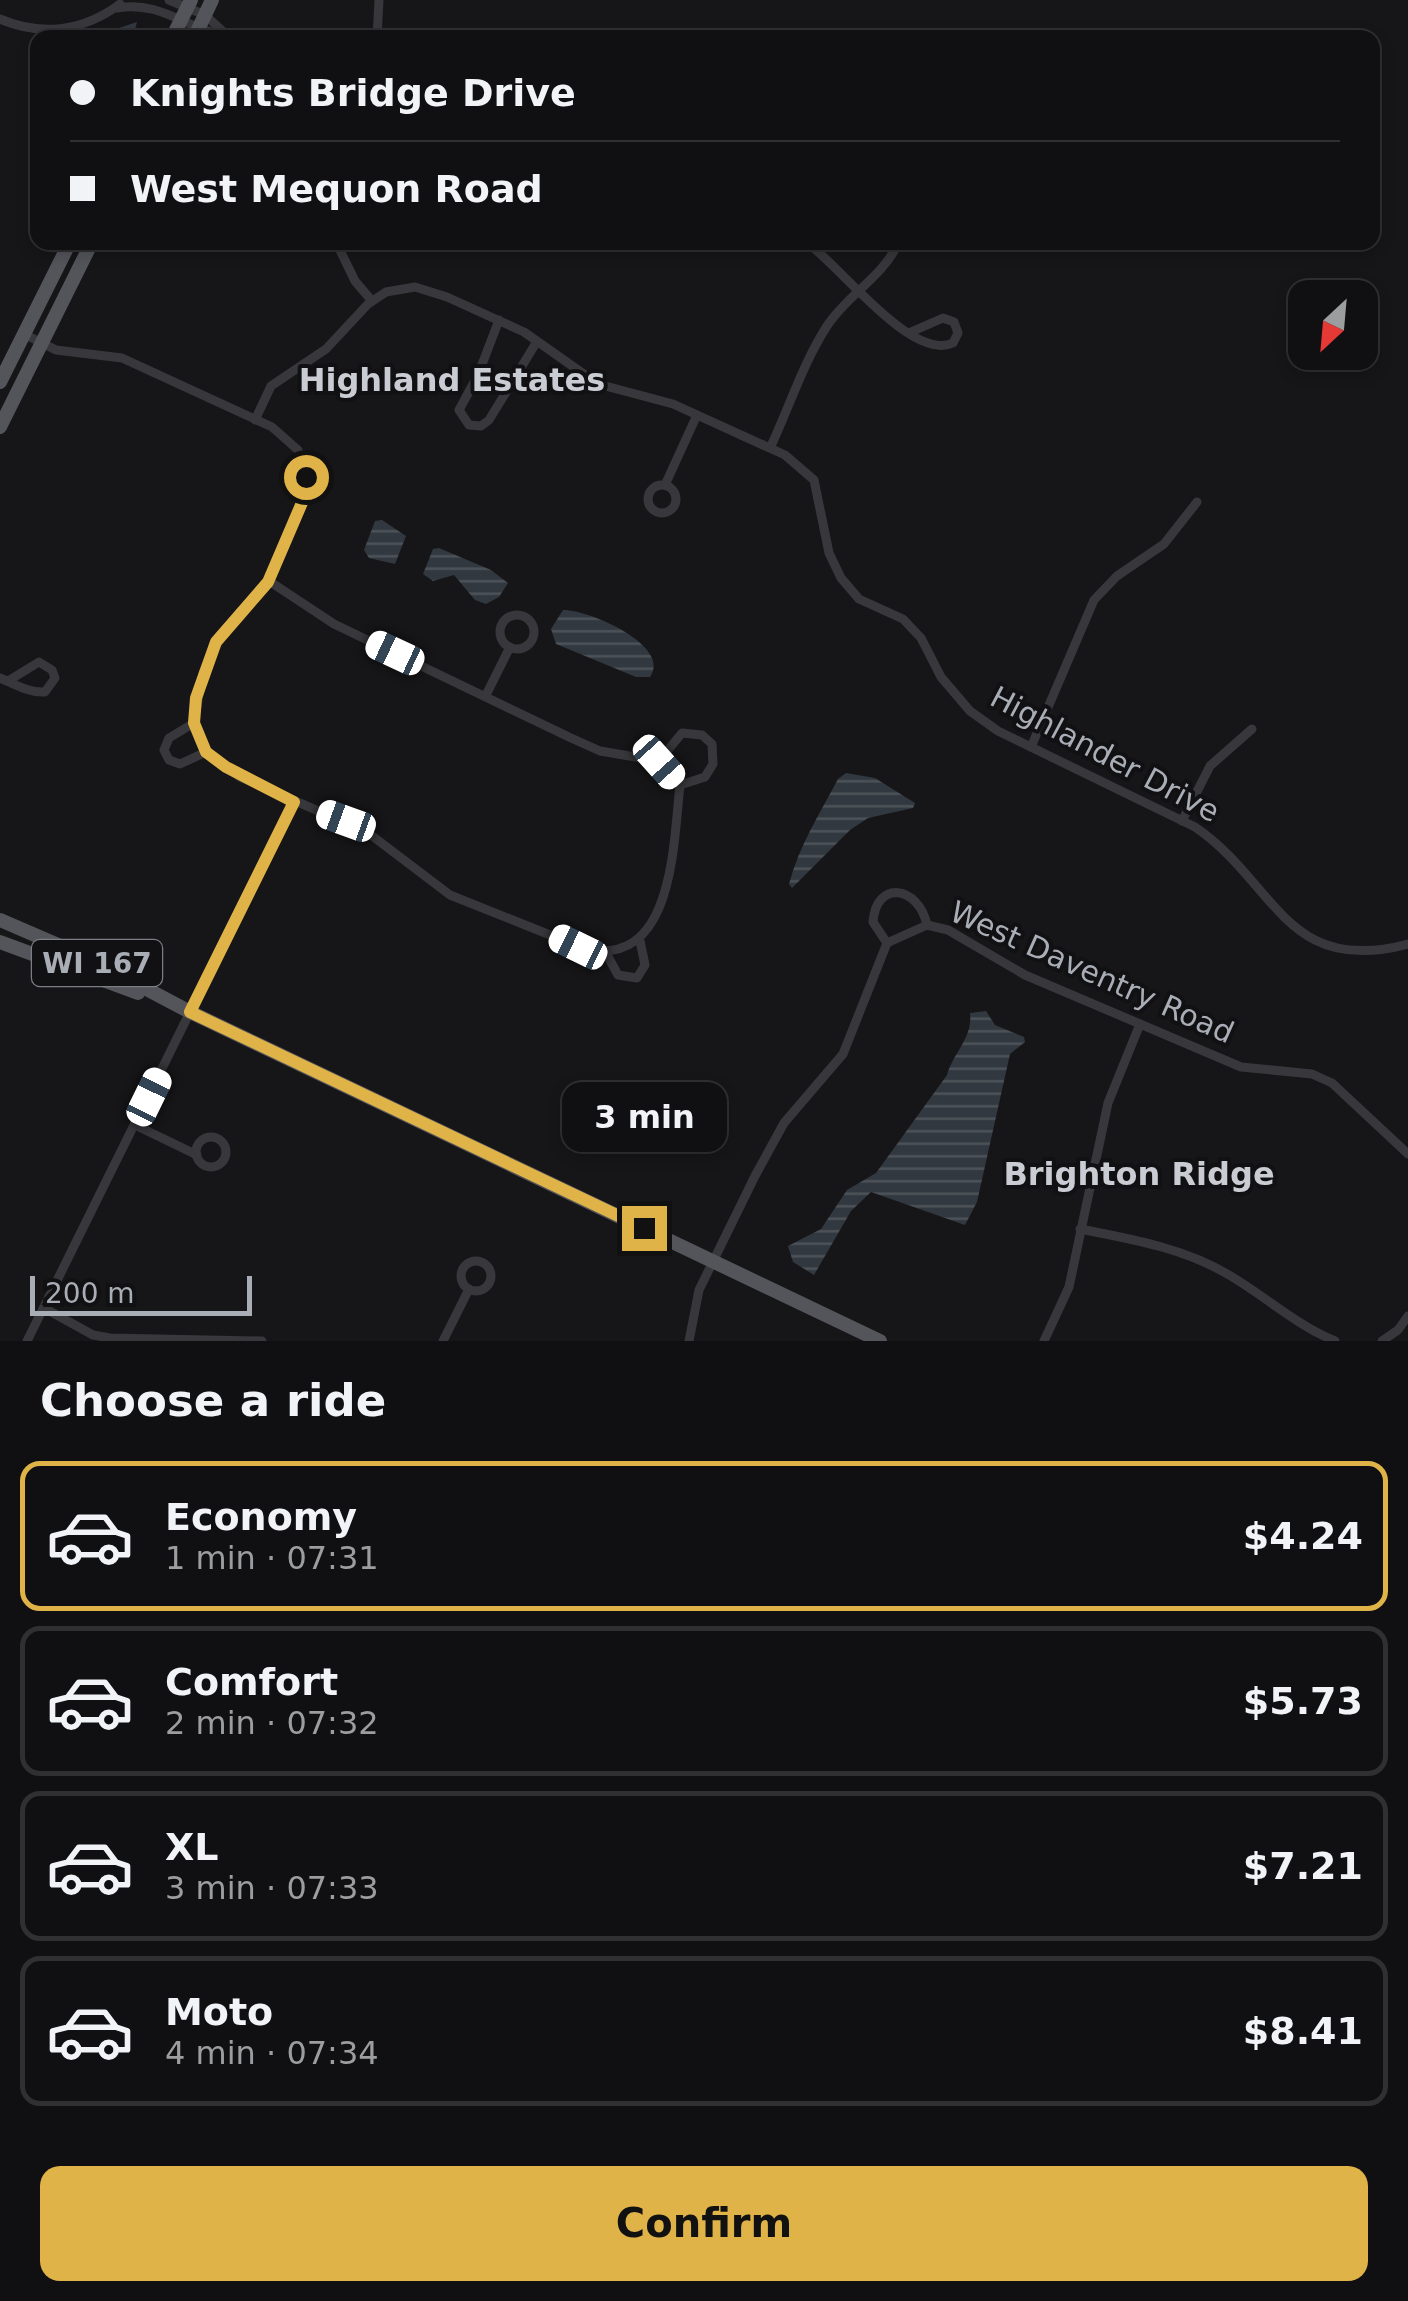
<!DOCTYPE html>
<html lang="en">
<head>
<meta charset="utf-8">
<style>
  :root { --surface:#101012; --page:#1e1e20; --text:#f1f3f6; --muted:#9c9d9f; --line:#303032; --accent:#dfb347 }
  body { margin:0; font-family:"DejaVu Sans",sans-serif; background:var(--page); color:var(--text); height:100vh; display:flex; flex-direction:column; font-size:38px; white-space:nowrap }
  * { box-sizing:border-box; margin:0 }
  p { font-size:32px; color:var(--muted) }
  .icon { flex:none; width:55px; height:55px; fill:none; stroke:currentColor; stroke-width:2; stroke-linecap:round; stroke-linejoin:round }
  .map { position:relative; height:1341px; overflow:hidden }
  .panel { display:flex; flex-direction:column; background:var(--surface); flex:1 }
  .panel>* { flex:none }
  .banner { position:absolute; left:30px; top:30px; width:1350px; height:220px; border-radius:20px; box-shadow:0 5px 15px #0003,0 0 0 2px var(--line); display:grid; align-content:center; height:220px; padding:0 40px; background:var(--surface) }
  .needle { width:65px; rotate:206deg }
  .tools { position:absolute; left:1288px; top:280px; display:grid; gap:20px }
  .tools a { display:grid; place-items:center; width:90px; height:90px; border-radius:20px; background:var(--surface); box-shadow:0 5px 15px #0003,0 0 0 2px var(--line); font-size:50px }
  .scale { position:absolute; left:30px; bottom:25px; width:222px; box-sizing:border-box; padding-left:10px; border:5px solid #a9adb6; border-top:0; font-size:28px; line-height:35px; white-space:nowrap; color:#a9adb6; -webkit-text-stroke:8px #111113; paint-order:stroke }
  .end { position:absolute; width:45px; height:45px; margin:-22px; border:12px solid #dfb347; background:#111; box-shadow:0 0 0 5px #111 }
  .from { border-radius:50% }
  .bubble { position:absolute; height:70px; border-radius:20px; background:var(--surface); box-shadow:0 5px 15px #0003,0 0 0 2px var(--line); font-size:32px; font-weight:700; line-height:70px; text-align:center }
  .car { position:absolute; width:30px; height:60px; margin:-30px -15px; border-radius:12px; box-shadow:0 0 8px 2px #0007; background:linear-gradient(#fff 24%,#345 0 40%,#fff 0 76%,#345 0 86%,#fff 0) }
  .banner b { display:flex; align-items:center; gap:35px; height:95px; font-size:38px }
  .banner b+b { border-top:2px solid var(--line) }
  .banner i { width:25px; height:25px; background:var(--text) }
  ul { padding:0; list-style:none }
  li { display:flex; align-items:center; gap:30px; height:150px; margin:0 20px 15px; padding:0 20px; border:5px solid var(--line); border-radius:20px }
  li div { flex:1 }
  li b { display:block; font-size:38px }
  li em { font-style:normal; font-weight:700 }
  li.on { border-color:var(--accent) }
  li>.icon { width:90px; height:90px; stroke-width:1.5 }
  h2 { padding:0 40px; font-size:45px; line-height:120px }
  .cta { display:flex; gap:20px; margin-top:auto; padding:20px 40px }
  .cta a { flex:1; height:115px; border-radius:20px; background:var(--accent); color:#111; font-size:40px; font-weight:700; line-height:115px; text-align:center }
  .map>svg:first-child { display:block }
</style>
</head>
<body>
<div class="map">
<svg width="1408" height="1341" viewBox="0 0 1408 1341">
  <defs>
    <pattern id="water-rules" width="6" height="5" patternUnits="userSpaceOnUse" patternTransform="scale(2.5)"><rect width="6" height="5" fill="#31383f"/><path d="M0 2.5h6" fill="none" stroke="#4c5258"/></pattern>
  </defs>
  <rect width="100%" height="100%" fill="#161618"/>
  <g fill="url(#water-rules)">
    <polygon points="137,22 133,37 92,37"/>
    <polygon points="382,520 406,536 395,564 369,558 364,550 375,521"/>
    <polygon points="439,548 491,570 508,583 499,597 486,604 475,600 454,575 433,581 423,574 433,549"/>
    <path d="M563,610C587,609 672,645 650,677H636L556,644L551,629Z"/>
    <path d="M846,773L875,778L915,803L913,808L868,818L850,830L792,888L789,884C799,846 820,813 838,779Z"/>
    <path d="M986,1011L995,1025L1024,1037L1025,1042L1010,1054L977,1202L965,1225L871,1192L851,1211L814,1275L793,1262L788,1246L821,1229L847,1190L876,1173L947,1075C953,1053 973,1038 970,1013Z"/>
  </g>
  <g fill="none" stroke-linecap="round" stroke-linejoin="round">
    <g stroke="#38383c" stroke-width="9">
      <path d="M117,8C162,0 187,30 229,37L205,15L169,0"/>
      <path d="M0,19C42,37 84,31 120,4"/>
      <polyline points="377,38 379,0"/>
      <polyline points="336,242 355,281 372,301"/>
      <path d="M806,242C839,264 911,362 953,343L958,333L954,322L943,318L911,332"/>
      <polyline points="499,320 478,375 459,410 469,425 481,426 489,420 536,343"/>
      <path d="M24,334L56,350L122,358L272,427L298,450L307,482L304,498L269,581L216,641L203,673L194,723L206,752L240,777L367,832L450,895L585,949C674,968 673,845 680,785L659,761L600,751L571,738L334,624L269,581"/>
      <path d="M255,420L271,386L326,349L368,304L386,292L415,287L447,297L524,332L598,384L673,404L785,455L814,480L829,553L841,578L859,599L903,619L921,638L941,677L970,711L998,731L1195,827C1276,882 1285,977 1408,944"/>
      <path d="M770,448C789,408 803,363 827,326C848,294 882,278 899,242"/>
      <circle cx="662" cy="499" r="14"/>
      <polyline points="665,485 697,415"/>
      <circle cx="517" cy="632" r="17"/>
      <path d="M0,678C14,684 29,693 45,692L55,678L52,670L39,662L8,681"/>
      <polyline points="486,695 510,647"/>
      <polyline points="194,723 169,738 164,750 169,760 180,764 206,752"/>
      <polyline points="1031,747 1094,600 1117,576 1164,544 1197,502"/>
      <polyline points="659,761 682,733 702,735 712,744 713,764 705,777 680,785"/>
      <polyline points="1182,821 1210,766 1252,729"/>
      <path d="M887,943L873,922C876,879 919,886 927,925"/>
      <polyline points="606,953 618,975 637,978 645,965 640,941"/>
      <polyline points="135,1125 197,1155"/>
      <circle cx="211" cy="1152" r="15"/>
      <path d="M1080,1229C1131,1239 1184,1248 1229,1275C1265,1296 1296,1325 1335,1341"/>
      <circle cx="476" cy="1276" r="15"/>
      <polyline points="44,1308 93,1335 110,1338 262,1341"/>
      <polyline points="27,1341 294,802"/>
      <polyline points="443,1341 469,1289"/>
      <polyline points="689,1341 699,1290 755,1176 784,1123 843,1054 887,943 927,925 948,930 1025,975 1241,1067 1312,1074 1332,1083 1408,1154"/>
      <polyline points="1044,1341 1069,1287 1108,1103 1140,1024"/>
      <polyline points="1382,1341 1398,1330 1408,1316"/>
    </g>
    <g stroke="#54555b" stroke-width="14">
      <polyline points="172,38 191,0"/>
      <polyline points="194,38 212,0"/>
      <polyline points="0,382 70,242"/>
      <polyline points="0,427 92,242"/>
      <polyline points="0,920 88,958 190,1012 880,1341"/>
      <polyline points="0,942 138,993"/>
    </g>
  </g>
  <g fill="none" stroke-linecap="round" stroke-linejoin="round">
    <polyline stroke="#dfb347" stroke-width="12" points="306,477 304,498 268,582 216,642 196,698 194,723 206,752 226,767 294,802 190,1012 644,1228"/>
  </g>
  <g text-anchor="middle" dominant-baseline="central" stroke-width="8" stroke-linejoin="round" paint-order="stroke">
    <rect fill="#111113" stroke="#7b7e85" stroke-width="2.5" x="32" y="940" width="130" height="46" rx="8"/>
    <g font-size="28" font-weight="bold" fill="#a9adb6">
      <text x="97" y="963">WI 167</text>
    </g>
    <g font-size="30" fill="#a9adb6" stroke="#111113">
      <text transform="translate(1105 754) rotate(28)">Highlander Drive</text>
      <text transform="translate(1092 972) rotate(24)">West Daventry Road</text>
    </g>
    <g font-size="32" font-weight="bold" fill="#caccd3" stroke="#111113">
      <text x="452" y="380">Highland Estates</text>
      <text x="1139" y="1174">Brighton Ridge</text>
    </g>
  </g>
</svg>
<div class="tools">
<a><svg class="needle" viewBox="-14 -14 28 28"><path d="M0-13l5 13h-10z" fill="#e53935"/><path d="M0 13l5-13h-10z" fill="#9c9d9f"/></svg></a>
</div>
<div class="scale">200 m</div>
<i class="end from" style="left:306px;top:477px"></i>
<i class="end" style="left:644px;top:1228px"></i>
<div class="bubble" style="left:562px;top:1082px;width:165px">3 min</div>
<i class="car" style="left:395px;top:653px;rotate:295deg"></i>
<i class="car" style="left:659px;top:762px;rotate:138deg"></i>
<i class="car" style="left:346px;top:821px;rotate:290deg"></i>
<i class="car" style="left:578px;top:947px;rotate:296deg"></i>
<i class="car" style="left:149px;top:1097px;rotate:26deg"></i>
<div class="banner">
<b><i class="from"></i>Knights Bridge Drive</b>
<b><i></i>West Mequon Road</b>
</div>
</div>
<section class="panel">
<h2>Choose a ride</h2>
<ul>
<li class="on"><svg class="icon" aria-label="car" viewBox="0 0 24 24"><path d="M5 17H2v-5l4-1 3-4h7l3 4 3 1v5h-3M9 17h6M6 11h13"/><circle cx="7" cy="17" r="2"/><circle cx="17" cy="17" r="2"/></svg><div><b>Economy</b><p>1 min · 07:31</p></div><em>$4.24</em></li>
<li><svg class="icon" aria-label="car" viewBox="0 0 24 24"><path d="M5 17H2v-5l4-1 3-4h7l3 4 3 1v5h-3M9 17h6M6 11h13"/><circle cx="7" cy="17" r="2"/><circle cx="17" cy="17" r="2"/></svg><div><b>Comfort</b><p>2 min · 07:32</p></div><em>$5.73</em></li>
<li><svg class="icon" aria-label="car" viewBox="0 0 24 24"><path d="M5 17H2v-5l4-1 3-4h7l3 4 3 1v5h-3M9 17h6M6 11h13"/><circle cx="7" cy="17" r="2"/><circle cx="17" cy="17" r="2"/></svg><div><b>XL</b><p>3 min · 07:33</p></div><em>$7.21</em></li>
<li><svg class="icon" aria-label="car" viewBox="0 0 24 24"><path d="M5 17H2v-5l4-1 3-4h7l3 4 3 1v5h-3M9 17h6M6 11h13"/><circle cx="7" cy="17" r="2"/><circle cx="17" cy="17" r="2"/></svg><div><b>Moto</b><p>4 min · 07:34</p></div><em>$8.41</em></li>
</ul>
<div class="cta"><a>Confirm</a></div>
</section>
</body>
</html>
